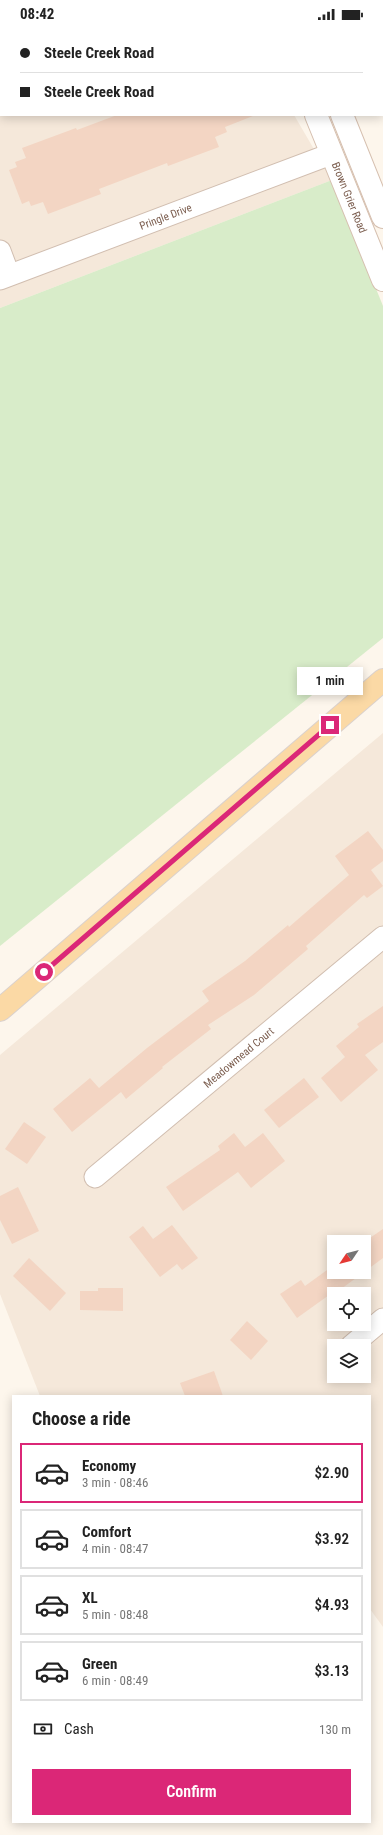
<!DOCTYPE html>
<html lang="en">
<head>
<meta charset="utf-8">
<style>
  :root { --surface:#fff; --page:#f6f6f6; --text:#222; --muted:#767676; --line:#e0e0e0; --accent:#db2777 }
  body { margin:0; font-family:"Roboto Condensed",sans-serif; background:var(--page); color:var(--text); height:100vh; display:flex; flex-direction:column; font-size:15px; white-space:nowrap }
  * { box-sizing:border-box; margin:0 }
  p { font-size:13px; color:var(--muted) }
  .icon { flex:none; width:22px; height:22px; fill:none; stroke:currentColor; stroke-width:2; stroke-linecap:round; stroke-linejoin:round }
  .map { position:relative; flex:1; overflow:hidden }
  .sheet { position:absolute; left:12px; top:1367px; width:359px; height:428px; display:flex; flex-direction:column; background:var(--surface); border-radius:0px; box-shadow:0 2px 10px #0003 }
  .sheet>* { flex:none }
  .top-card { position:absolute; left:0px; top:0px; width:383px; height:88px; box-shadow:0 2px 10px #0003; display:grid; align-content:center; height:88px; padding:0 20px; background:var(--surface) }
  .needle { width:26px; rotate:235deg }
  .tools { position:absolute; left:327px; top:1207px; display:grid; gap:8px }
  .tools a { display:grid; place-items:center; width:44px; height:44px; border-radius:0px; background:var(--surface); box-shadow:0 2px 10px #0003; font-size:20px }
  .end { position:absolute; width:18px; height:18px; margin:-9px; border:5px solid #db2777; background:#fff; box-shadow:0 0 0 2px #fff }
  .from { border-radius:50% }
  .bubble { position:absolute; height:28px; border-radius:0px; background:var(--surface); box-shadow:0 2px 10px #0003; font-size:13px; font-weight:600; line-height:28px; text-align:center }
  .top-card b { display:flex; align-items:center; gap:14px; height:38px; font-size:15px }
  .top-card b+b { border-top:1px solid var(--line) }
  .top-card i { width:10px; height:10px; background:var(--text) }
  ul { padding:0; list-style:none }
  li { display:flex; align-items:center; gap:12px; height:60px; margin:0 8px 6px; padding:0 12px; border:2px solid var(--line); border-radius:0px }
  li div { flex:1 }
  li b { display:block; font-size:15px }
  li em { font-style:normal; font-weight:600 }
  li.on { border-color:var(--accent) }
  li>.icon { width:36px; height:36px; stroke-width:1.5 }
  h2 { padding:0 20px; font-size:18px; line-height:48px }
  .pay { display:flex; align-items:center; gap:10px; height:44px; padding:0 20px; font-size:15px }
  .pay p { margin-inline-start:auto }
  .primary-button { display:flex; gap:8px; margin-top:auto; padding:8px 20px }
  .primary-button a { flex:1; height:46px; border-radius:0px; background:var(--accent); color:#fff; font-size:16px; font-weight:600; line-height:46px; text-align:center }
  .status { display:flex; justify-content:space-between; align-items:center; height:28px; padding:0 20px; background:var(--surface); direction:ltr }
  .status svg { height:11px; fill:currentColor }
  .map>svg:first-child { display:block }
</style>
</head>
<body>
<div class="status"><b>08:42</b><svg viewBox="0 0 49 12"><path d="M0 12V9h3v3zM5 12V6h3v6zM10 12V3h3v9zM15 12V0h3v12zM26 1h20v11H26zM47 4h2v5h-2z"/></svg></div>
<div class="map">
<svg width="383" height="1807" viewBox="0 0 383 1807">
  <rect width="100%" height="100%" fill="#fdf6ec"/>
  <g fill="#f5e8da" fill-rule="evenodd">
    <polygon points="0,0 255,0 1,1 1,87 294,87 332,152 0,280"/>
    <path d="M383,705V1599L370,1581V1368H40L0,1266V1027ZM334,1214H364V1244H334ZM334,1266H364V1296H334ZM334,1318H364V1348H334Z"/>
  </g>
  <polygon fill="#d8ecc9" points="332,152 383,278 383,610 0,918 0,280"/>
  <g fill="#f3d5c3">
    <polygon points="117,87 253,87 253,88 225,99 227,104 215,109 219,119 168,138 167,135 99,161 101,166 48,186 43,174 31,178 29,173 22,176 9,142 17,139 15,134 26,130 22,120 76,100 77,102"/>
    <polygon points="368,803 383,822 383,833 371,842 383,858 367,870 364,867 306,918 308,921 254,967 208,997 211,1001 162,1039 163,1040 126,1071 121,1064 72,1104 53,1081 90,1050 99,1060 147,1020 209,973 202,963 245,933 288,897 289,899 349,847 335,828"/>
    <polygon points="383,978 383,1014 365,1027 378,1042 341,1074 321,1050 345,1029 336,1018 359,999 357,996"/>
    <polygon points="304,1050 319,1069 279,1100 264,1082"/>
    <polygon points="24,1094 46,1109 27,1136 5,1121"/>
    <polygon points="234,1105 245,1119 263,1105 285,1133 251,1160 238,1144 183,1183 166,1159 220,1122 218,1118"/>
    <polygon points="18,1159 39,1203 12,1216 0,1192 0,1168"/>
    <polygon points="172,1197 198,1230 182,1242 177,1236 160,1249 129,1209 143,1198 153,1211"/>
    <polygon points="383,1201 383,1230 337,1264 336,1262 297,1290 280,1266 301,1252 305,1258 334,1237 334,1244 364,1244 364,1214"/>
    <polygon points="29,1230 66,1265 50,1283 13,1248"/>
    <polygon points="98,1260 123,1260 123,1283 80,1282 80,1263 98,1263"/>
    <polygon points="247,1293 268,1313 251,1332 230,1312"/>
    <polygon points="214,1343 223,1368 185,1368 180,1355"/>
  </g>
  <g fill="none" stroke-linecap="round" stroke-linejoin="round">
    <g stroke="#d1beb0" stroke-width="23">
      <g id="street">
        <polyline points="0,223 9,247"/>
        <path id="s1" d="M0,251L331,126"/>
        <path id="s2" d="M95,1149L383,909"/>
        <polyline points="351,1318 383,1291"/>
      </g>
    </g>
    <g stroke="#d6c0b0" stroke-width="24">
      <g id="secondary">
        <polyline points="281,0 281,1"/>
        <polyline points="309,0 309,1"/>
        <path id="s3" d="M316,87L383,252"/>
        <polyline points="342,87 383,189"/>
      </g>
    </g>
    <g stroke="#dad1cd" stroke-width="24">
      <polyline id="primary" points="0,982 383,652"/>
    </g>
    <use href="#street" stroke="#fff" stroke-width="21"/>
    <use href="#secondary" stroke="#fff" stroke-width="22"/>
    <use href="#primary" stroke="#fbd9a5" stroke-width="22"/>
  </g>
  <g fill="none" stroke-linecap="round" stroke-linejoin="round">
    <polyline stroke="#db2777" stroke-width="5" points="44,944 330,697"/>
  </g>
  <g text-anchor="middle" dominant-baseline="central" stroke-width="3" stroke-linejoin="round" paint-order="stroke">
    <g font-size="11" fill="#7a5c4d" stroke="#fffaf3">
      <text stroke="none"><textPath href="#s3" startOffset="89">Brown Grier Road</textPath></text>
      <text stroke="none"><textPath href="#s1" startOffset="177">Pringle Drive</textPath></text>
      <text stroke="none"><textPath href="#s2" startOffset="187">Meadowmead Court</textPath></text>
    </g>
  </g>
</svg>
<div class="tools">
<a><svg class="needle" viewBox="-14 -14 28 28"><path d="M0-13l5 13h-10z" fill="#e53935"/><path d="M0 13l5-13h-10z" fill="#767676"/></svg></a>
<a><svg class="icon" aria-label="locate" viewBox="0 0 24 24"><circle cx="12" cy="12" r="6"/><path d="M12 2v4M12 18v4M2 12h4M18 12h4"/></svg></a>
<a><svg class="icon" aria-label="layers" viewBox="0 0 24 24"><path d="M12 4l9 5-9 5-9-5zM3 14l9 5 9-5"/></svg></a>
</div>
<i class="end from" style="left:44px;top:944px"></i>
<i class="end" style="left:330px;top:697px"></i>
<div class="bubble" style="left:297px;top:639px;width:66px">1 min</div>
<div class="top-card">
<b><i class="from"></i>Steele Creek Road</b>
<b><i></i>Steele Creek Road</b>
</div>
<section class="sheet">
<h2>Choose a ride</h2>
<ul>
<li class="on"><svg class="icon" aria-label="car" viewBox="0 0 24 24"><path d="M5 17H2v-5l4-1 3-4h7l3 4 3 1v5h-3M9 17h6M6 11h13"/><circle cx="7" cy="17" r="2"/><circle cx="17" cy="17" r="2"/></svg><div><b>Economy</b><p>3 min · 08:46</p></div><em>$2.90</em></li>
<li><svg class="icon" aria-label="car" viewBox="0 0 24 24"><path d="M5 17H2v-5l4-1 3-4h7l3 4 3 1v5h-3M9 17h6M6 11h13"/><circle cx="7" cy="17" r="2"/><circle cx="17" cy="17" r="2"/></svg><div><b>Comfort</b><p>4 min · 08:47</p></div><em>$3.92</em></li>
<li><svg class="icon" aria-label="car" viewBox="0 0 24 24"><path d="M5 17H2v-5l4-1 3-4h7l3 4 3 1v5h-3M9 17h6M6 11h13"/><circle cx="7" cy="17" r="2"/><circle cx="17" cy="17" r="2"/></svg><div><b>XL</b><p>5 min · 08:48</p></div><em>$4.93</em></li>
<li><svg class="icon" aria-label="car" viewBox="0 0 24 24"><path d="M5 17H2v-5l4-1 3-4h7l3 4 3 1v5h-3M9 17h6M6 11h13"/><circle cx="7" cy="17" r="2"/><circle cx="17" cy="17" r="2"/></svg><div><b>Green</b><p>6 min · 08:49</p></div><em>$3.13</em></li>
</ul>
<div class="pay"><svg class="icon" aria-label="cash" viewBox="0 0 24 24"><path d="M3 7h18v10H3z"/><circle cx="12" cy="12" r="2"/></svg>Cash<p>130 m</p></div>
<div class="primary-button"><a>Confirm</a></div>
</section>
</div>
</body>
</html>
